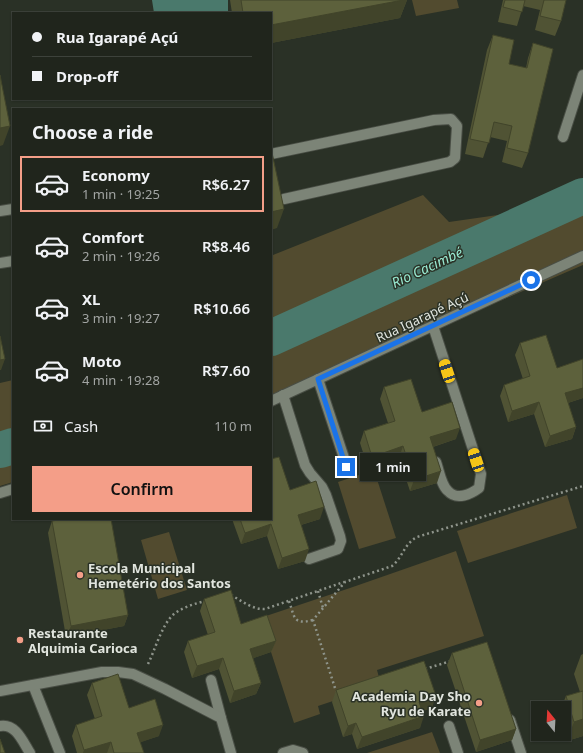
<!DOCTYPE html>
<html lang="en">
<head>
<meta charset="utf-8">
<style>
  :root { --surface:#20251c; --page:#282d25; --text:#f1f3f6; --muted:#a2a5a3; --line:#3d423b; --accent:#f49e88 }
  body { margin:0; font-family:"Noto Sans",sans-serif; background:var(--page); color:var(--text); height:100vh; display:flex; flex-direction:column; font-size:15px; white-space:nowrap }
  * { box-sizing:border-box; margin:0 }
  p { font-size:13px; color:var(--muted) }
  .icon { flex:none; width:22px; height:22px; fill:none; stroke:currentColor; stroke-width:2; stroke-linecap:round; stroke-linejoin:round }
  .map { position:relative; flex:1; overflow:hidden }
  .drawer { position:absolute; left:12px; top:108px; width:260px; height:412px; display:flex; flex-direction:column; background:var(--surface); border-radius:0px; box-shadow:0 1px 3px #0004,0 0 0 1px var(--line) }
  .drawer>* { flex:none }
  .banner { position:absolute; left:12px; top:12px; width:260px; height:88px; border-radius:0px; box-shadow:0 1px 3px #0004,0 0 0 1px var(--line); display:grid; align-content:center; height:88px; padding:0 20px; background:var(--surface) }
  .needle { width:26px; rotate:342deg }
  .tools { position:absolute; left:531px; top:701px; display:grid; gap:8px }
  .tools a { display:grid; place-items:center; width:40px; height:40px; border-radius:0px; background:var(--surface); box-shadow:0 1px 3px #0004,0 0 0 1px var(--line); font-size:20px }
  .end { position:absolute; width:18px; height:18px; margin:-9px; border:5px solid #1a73e8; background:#fff; box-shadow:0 0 0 2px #fff }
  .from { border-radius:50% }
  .bubble { position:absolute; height:28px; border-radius:0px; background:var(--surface); box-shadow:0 1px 3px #0004,0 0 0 1px var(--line); font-size:13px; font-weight:600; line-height:28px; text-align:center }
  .car { position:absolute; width:12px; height:24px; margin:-12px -6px; border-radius:5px; box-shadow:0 0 3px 1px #0007; background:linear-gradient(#f5c518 24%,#345 0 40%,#f5c518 0 76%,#345 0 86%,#f5c518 0) }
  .banner b { display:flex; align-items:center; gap:14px; height:38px; font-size:15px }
  .banner b+b { border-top:1px solid var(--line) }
  .banner i { width:10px; height:10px; background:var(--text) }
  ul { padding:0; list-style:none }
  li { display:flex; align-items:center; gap:12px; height:56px; margin:0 8px 6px; padding:0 12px; border:2px solid transparent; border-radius:0px }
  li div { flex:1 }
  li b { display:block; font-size:15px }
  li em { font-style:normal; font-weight:600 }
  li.on { border-color:var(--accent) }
  li>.icon { width:36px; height:36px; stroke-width:1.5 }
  h2 { padding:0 20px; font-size:18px; line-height:48px }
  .pay { display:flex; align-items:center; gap:10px; height:44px; padding:0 20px; font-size:15px }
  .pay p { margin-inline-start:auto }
  .primary-button { display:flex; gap:8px; margin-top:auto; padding:8px 20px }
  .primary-button a { flex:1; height:46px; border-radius:0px; background:var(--accent); color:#111; font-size:16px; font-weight:600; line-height:46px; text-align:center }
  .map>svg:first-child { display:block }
</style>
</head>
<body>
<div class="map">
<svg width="583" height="753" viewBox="0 0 583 753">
  <rect width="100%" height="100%" fill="#2a3126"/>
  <g fill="#524b2f">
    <polygon points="412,0 457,0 459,8 416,16"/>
    <polygon points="583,189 583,265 271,400 271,257 273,255 423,195 449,222 539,209"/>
    <polygon points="13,380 13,482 0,486 0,383"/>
    <polygon points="374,470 396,538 359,549 338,482"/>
    <polygon points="567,495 577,528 468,563 457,531"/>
    <polygon points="169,532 187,590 158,599 141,540"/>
    <polygon points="456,551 484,636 377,670 381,685 318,706 320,714 294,723 260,618 350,588"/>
    <polygon points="432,732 440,753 367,753"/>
  </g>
  <polygon fill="#4a796c" points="152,0 228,0 228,13 154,13"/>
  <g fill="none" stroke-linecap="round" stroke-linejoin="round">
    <g stroke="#4a796c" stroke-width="36">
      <polyline points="271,338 583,196"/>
      <polyline points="0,450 13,446"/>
    </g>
    <g stroke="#494e45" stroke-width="12">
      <g id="service">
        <polyline points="271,154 434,120 451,119 457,126 455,158 450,162 284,199"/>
        <polyline points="0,211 13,209"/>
        <polyline points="0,263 13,261"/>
        <polyline points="318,379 347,467"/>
        <polyline points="283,395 305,465 310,473 322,487 326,495 340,536 341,541 338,549 309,559"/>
        <polyline points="211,680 221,718"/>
        <polyline points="33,685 60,753"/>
        <polyline points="0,691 102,672 118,672 133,674 165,689 221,718 231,753"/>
        <polyline points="510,720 521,753"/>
        <path d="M0,726C16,723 23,742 30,753"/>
        <polyline points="449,726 458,753"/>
        <polyline points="283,753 293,750 303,753"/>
      </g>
    </g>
    <g stroke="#494e45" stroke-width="12">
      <g id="minor">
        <polyline points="563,137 583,75"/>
        <path d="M433,326L481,474L479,488C471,494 457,501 448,491C441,485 439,470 436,462"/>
        <polyline points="271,401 583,256"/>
        <polyline points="0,493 13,489"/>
      </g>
    </g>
    <g stroke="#8e948b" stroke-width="2.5" stroke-dasharray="2 3" stroke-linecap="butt">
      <polyline points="318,591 323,608"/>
      <path d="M231,595C242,601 253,610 265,609L344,582"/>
      <path d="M289,601C295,618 293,625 313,620"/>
      <path d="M148,664C155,650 162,624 174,614C183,607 194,604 205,601"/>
      <polyline points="425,669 451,661"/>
      <path d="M338,692L335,688L313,620L345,582L392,566C403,557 404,544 417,537L583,486"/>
    </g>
    <use href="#service" stroke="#7c8477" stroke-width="10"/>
    <use href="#minor" stroke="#7c8477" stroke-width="10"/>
  </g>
  <g fill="#505334">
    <polygon points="230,0 407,0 400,18 271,43 271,13 232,13"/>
    <polygon points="503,0 566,0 561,21 555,36 535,30 540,10 523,6 517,26 498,22"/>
    <polygon points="493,35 509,64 526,68 528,58 533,43 528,153 522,168 502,162 507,141 490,137 483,158 465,154 487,50"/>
    <polygon points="520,343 557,368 583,398 568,403 576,427 572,439 545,447 534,414 508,422 500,396 504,385 523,379 515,355"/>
    <polygon points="384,387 422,412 456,439 433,447 437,483 410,491 399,458 368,468 360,443 364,431 388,423 380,399"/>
    <polygon points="290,490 320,519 301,525 305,561 278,569 267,536 241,544 232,519 271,519"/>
    <polygon points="52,521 128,615 124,626 66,637 48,533"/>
    <polygon points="204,599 241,624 276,641 271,652 253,658 261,683 256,694 230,703 219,669 192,678 184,652 188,641 208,635 200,611"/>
    <polygon points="452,653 516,729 512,740 476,752 447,665"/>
    <polygon points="583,654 583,736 567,741 564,732 564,708 561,708 566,696 580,692 574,674 581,655"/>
    <polygon points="92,683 129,708 159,736 140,742 144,753 77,753 72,736 76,725 95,719 87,695"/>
    <polygon points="336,690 432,708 422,711 420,728 357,749 352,734 343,737 332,702"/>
  </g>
  <g fill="#41442a">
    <polygon points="403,0 407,0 400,18 271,43 271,25"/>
    <polygon points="10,126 3,145 0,146 0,128"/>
    <polygon points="284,209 277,228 271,230 271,212"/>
    <polygon points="5,359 1,370 0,370 0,360"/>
    <polygon points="583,388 583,398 561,405 565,393"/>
    <polygon points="539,402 534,414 508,422 512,411"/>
    <polygon points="576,427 572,439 545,447 550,436"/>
    <polygon points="460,428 456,439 426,449 430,437"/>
    <polygon points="403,446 399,458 368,468 372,457"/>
    <polygon points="441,471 437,483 410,491 414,480"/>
    <polygon points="324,507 320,519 294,527 298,515"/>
    <polygon points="271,524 267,536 241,544 245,533"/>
    <polygon points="309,549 305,561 278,569 282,558"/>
    <polygon points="128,615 124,626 66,637 71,626"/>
    <polygon points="276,641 271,652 246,661 250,649"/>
    <polygon points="223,658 219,669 192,678 197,666"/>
    <polygon points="261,683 256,694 230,703 234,691"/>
    <polygon points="436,696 432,708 415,714 419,702"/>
    <polygon points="424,716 420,728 357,749 362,737"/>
    <polygon points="583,719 583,736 567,741 574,722"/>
    <polygon points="356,723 352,734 343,737 348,726"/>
    <polygon points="163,725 159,736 133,745 137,733"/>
    <polygon points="516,729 512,740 476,752 480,740"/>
    <polygon points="111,742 107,753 83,753 84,750"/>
  </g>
  <g fill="#5d613c" stroke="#41442a">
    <polygon points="241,0 403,0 271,25 271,13 243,13"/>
    <polygon points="505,0 525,0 522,12 503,7"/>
    <polygon points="544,0 566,0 561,21 540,16"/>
    <polygon points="493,35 514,40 509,64 527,68 533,43 553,49 528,153 507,148 512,126 494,122 489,143 470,139"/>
    <polygon points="0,75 10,126 0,128"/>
    <polygon points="271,148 284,209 271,212"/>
    <polygon points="546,335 557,368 583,359 583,388 565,393 576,427 550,436 539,402 512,411 504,385 530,376 520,343"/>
    <polygon points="0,336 5,359 0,360"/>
    <polygon points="411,379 422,412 452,402 460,428 430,437 441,471 414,480 403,446 372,457 364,431 395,421 384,387"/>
    <polygon points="279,457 290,490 316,481 324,507 298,515 309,549 282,558 271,524 245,533 240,519 271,519 271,459"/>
    <polygon points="64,519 111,519 128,615 71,626 52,521"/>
    <polygon points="231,590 241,624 267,615 276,641 250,649 261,683 234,691 223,658 197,666 188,641 215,632 204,599"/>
    <polygon points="487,642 516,729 480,740 452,653"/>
    <polygon points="424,661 436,696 419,702 424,716 362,737 356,723 348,726 336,690"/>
    <polygon points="118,674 129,708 155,699 163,725 137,733 144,753 114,753 111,742 84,750 76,725 102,716 92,683"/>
    <polygon points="583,691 583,719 574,722 566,696"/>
    <polygon points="0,739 5,753 0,753"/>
  </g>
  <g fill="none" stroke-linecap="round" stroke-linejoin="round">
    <polyline stroke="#1a73e8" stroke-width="5" points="346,467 318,379 531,280"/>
  </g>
  <g fill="#f49e88" stroke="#2a3126" stroke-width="1.5">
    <circle cx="80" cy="575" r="4"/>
    <circle cx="20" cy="640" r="4"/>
    <circle cx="479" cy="703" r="4"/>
  </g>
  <g text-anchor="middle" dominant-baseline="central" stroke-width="3" stroke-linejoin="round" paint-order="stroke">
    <g font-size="13" fill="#e1e5de" stroke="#2a3126">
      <text transform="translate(422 317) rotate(-25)">Rua Igarapé Açú</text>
    </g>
    <g font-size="13" font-weight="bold" fill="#e1e5de" stroke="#2a3126" text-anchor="start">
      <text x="88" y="568">Escola Municipal<tspan x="88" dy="15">Hemetério dos Santos</tspan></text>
      <text x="28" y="633">Restaurante<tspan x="28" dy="15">Alquimia Carioca</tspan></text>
      <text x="471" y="696" text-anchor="end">Academia Day Sho<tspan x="471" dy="15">Ryu de Karate</tspan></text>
    </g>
    <g font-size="14" font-style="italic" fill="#98e9d1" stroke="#2a3126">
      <text transform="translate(427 267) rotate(-25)">Rio Cacimbé</text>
    </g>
  </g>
</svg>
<div class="tools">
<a><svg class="needle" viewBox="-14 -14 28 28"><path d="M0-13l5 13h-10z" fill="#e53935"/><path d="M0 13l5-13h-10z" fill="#a2a5a3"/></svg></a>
</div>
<i class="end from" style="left:531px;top:280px"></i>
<i class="end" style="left:346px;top:467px"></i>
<div class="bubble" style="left:360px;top:453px;width:66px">1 min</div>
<i class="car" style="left:447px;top:371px;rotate:342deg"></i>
<i class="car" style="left:476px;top:460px;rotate:342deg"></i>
<div class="banner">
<b><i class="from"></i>Rua Igarapé Açú</b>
<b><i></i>Drop-off</b>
</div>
<section class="drawer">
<h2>Choose a ride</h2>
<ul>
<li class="on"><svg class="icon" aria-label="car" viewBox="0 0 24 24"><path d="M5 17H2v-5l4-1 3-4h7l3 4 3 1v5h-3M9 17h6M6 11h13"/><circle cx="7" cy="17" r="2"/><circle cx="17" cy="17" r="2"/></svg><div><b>Economy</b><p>1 min · 19:25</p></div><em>R$6.27</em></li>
<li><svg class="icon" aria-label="car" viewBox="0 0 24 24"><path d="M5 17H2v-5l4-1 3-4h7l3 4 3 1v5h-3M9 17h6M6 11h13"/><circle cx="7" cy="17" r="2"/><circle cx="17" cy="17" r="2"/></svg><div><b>Comfort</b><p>2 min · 19:26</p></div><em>R$8.46</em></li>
<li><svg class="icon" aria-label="car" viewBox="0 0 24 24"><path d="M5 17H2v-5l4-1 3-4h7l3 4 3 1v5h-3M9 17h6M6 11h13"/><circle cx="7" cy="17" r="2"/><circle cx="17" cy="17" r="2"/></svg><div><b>XL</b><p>3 min · 19:27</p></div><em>R$10.66</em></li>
<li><svg class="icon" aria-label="car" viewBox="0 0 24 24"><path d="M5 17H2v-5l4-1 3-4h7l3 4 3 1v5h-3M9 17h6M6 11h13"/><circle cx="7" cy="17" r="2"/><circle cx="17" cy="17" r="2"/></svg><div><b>Moto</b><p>4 min · 19:28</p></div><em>R$7.60</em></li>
</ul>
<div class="pay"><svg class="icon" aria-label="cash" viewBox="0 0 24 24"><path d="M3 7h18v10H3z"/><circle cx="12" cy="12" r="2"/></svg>Cash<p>110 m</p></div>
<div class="primary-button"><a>Confirm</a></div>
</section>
</div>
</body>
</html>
